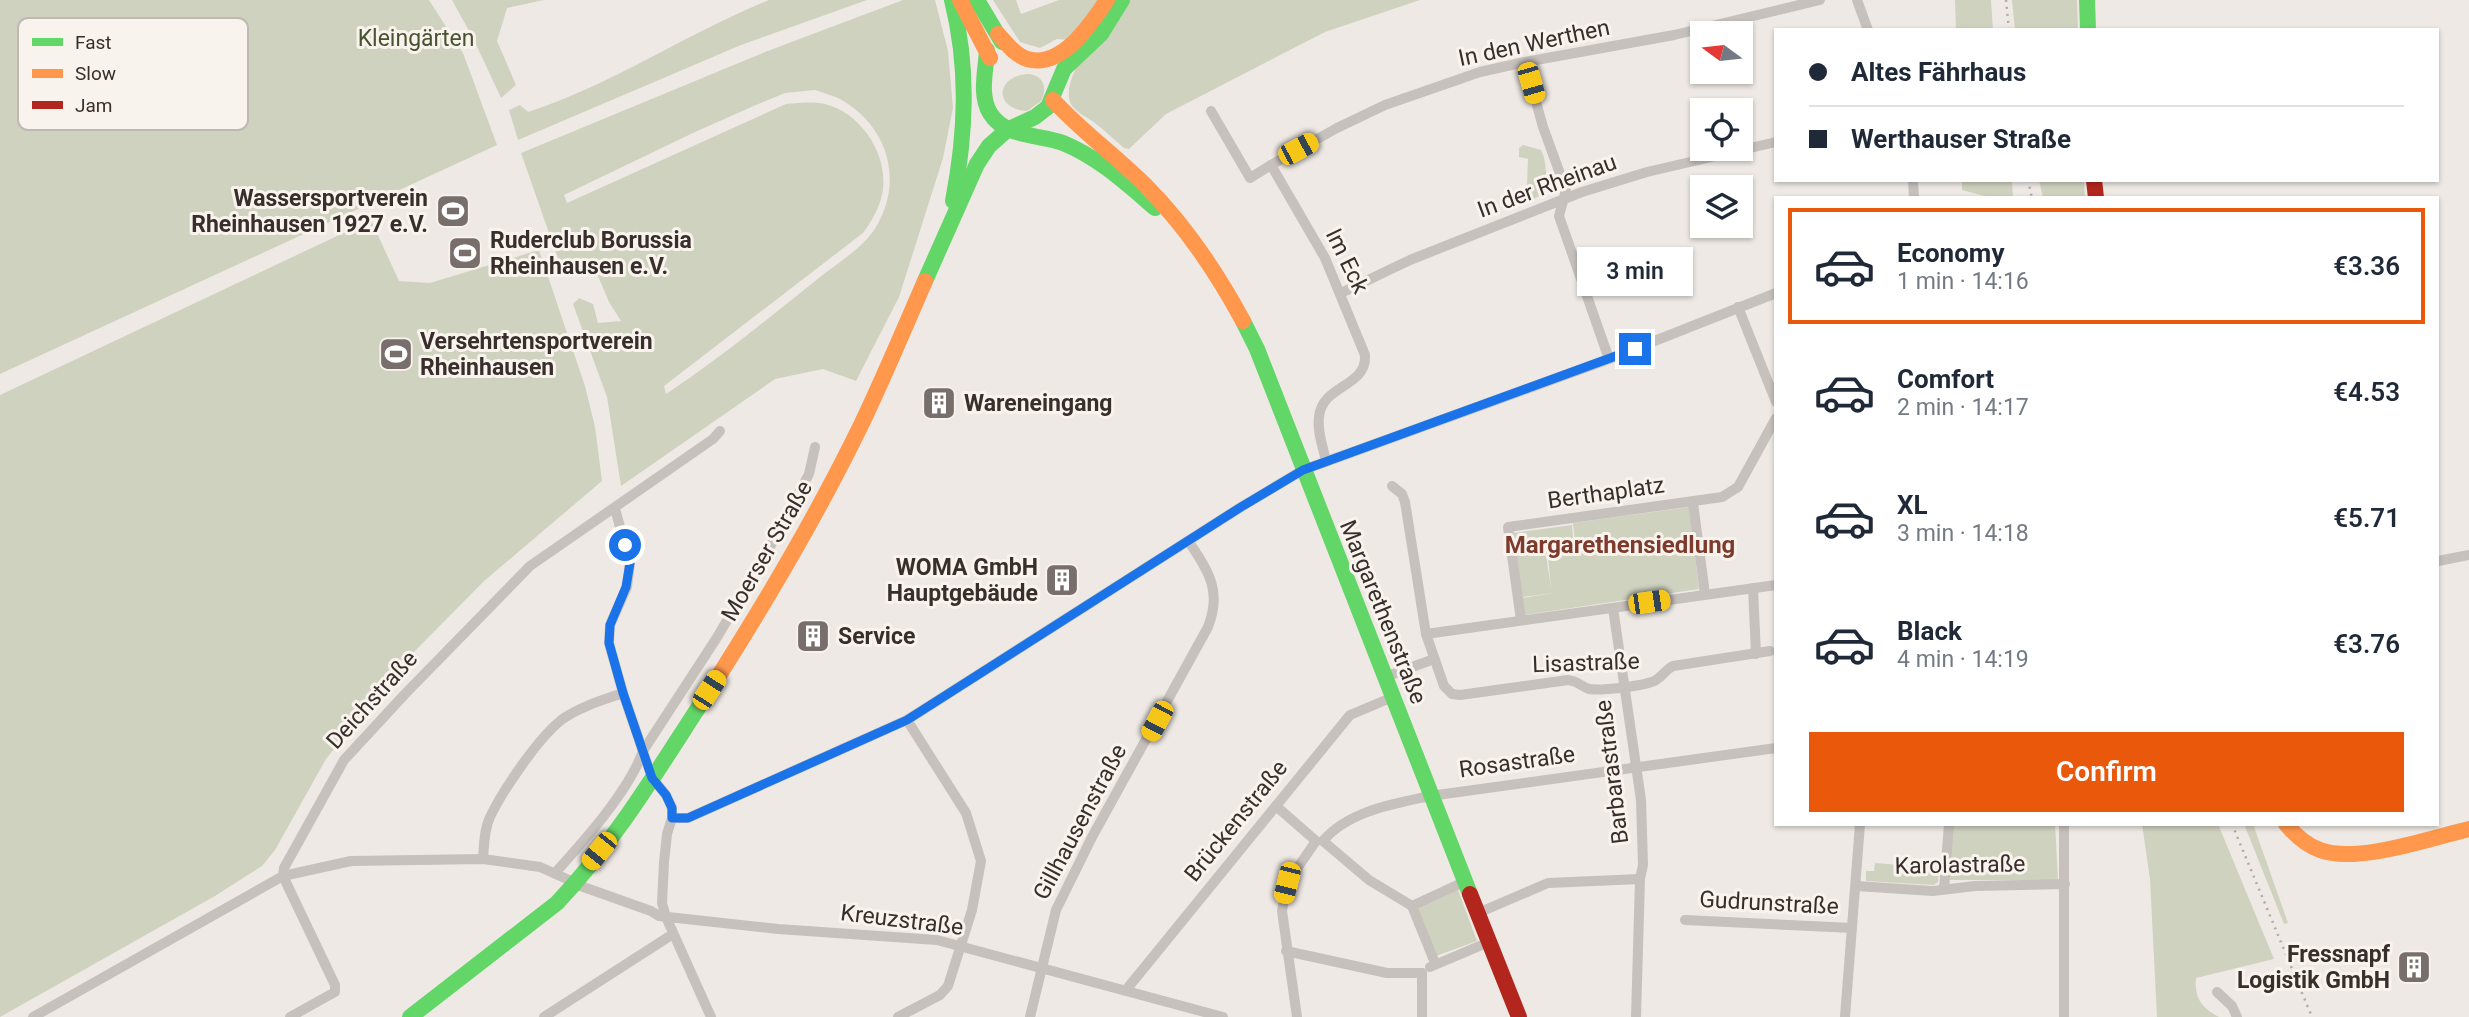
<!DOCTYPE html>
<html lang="en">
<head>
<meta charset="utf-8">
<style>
  :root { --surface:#fff; --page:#f6f6f7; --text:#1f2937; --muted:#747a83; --line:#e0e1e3; --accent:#ea580c }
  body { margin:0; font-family:Roboto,sans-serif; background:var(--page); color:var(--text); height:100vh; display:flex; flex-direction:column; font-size:26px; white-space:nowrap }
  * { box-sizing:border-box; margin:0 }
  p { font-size:23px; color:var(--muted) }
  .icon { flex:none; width:38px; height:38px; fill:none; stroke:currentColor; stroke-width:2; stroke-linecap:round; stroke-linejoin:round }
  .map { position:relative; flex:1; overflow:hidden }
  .details { position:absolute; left:1774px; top:196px; width:665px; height:630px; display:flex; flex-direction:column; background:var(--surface); border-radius:0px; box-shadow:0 2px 5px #0004 }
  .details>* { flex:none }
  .guide { position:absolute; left:1774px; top:28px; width:665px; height:154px; border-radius:0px; box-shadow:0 2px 5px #0004; display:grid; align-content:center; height:154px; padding:0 35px; background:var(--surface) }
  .needle { width:46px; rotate:285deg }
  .controls { position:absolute; left:1690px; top:21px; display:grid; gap:14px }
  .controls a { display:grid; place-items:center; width:63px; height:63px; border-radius:0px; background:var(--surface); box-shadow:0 2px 5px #0004; font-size:35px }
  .end { position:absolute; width:32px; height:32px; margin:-16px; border:9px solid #1a73e8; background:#fff; box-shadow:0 0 0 4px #fff }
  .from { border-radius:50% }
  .bubble { position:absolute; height:49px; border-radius:0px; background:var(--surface); box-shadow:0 2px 5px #0004; font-size:23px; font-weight:600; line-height:49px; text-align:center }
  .car { position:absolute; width:21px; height:42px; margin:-21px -10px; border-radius:9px; box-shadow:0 0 5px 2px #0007; background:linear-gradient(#f5c518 24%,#345 0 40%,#f5c518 0 76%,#345 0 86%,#f5c518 0) }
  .guide b { display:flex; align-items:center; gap:24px; height:66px; font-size:26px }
  .guide b+b { border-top:2px solid var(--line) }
  .guide i { width:18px; height:18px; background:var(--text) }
  ul { padding:12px 0 0; list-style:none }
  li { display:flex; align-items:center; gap:21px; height:116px; margin:0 14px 10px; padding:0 21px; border:4px solid transparent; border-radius:0px }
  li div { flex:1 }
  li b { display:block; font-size:26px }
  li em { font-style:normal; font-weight:600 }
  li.selected { border-color:var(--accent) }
  li>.icon { width:63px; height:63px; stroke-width:1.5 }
  .cta { display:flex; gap:14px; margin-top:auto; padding:14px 35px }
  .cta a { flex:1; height:80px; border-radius:0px; background:var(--accent); color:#fff; font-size:28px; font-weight:600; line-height:80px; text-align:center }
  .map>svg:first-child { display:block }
</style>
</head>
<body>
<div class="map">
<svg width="2469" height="1017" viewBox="0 0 2469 1017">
  <rect width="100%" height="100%" fill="#eee9e4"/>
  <g fill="#d0d2c0" fill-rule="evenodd">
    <polygon points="0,0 429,0 463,53 497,145 0,374"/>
    <polygon points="452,0 544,0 507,8 497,41 516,85 501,98 474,40"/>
    <path d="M769,0H867L741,45L518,140L509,110L520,105L528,112C612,85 687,33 769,0Z"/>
    <path d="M903,0H935L948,51L953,108L943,158L899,297L856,381L823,369L775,379L621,486L607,397L573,304L579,298L593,304L598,323L621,321L609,302L595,269L563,273L521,153L765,52ZM815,90C823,93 832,95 840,99C888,126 904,180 876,227C864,247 838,263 820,277C770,317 719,359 666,394L664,386L863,233C871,222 877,212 881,199C892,160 864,114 825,104C812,101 799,103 786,104L567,203L564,195L695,132L756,105L785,93Z"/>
    <polygon points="993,0 1016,0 1021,14 1059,0 1103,0 1070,40 1057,39 1040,48 1020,42"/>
    <path d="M1124,0H1420L1325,32L1166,114L1129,149L1124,148C1114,139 1105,131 1095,123C1088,118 1078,113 1073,107C1053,82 1109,20 1124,0Z"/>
    <polygon points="1955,0 1991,0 1993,30 1956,30"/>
    <polygon points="2012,0 2077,0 2078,30 2015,30"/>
    <path d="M1027,74C1043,74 1048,88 1041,101L1027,111C994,109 995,77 1027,74Z"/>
    <path d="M1523,145L1541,150C1547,161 1544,171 1549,183L1546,193L1527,202L1522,198L1527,186L1528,159L1519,157V148Z"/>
    <polygon points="1962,180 2012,180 2013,198 1992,198 1962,190"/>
    <polygon points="2039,180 2084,180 2085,198 2043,198"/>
    <polygon points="371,220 399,281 430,283 539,250 585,386 595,427 602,481 484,581 409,657 326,759 275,850 262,866 215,896 0,1017 0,395"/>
    <polygon points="1689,507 1699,589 1524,615 1522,598 1553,593 1522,597 1513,533 1572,525 1574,551 1546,555 1551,588 1548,556 1576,552 1573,523"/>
    <polygon points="1951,824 2055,824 2058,880 1948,880"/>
    <path d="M2142,824H2218L2274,959L2196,978C2194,998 2202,1008 2219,1017H2157L2150,879Z"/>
    <polygon points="2244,824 2253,824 2288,923 2284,924"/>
    <polygon points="1875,863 1939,868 1938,882 1934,885 1866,881 1866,871 1874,871"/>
    <polygon points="1458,890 1477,941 1436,956 1417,909"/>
  </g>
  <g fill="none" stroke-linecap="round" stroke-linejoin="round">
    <g stroke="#c7c1bd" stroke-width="10">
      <polyline points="1857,0 1868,30"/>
      <polyline points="1525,62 1543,127 1566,190 1559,216 1609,359"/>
      <path d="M1211,111L1250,178L1271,165L1325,258L1365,355C1367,388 1322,384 1319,417C1317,432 1323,447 1326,461"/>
      <polyline points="1271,165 1337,128 1385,105 1480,72 1525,62 1674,35 1820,0"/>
      <polyline points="1913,180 1914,198"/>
      <polyline points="1341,293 1410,260 1582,192 1647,172 1776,142"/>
      <polyline points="1738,307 1776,402"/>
      <path d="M1392,486L1402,494L1405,502L1426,634L1444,686L1452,694L1460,695L1568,680C1577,681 1581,686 1589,689C1599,691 1647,686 1656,680C1663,676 1665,670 1673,666L1770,651"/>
      <polyline points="1693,503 1705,594"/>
      <polyline points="615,509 630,563 627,587 610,625 609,643 623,693 652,778 666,795 672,808 672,818 667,834 664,862 662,903 666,917 711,1017"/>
      <polyline points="2438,561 2469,555"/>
      <polyline points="1753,588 1756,654"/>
      <polyline points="1613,608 1641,800 1643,865 1640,879 1636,1017"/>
      <polyline points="1521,620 1508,527 1722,497 1738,487 1776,418"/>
      <polyline points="1426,634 1776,585"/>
      <polyline points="1385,677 1434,659"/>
      <polyline points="1276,806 1316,841"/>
      <polyline points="672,818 688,818 907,720 1241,507 1303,470 1609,359 1776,293"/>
      <polyline points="2064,824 2064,1017"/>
      <path d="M1323,841C1348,811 1393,804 1430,796L1776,748"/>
      <polyline points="1323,841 1369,880 1412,906"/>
      <path d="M483,859C484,845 484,830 490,817C503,790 540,735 564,718C582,706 603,700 623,693"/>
      <path d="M555,873C584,841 629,791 643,751L716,639L763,560L809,474L815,447"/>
      <polyline points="575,884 651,911 659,916 778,929 937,940 1223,1017"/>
      <polyline points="1856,886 1933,891 1975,886 2065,884"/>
      <polyline points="1944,889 1949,824"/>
      <polyline points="1478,913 1548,883 1640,879"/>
      <polyline points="1685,920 1852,928"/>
      <polyline points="1286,951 1387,973 1422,973"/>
      <polyline points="1435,963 1412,906 1466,881"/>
      <polyline points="1430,967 1489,942"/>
      <polyline points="1126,990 1350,715 1393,697"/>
      <polyline points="2217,992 2232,1006 2237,1017"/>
      <polyline points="33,1017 283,876 284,868 344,760 405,694 530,566 713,439 720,431"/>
      <polyline points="290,1017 335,992 335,985 283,876 351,861 483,859 540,867 569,880"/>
      <polyline points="544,1017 673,934"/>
      <polyline points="898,1017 940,995 948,986 972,910 981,861 966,813 907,720"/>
      <path d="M1030,1017L1056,910L1092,837L1208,627C1222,591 1209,572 1189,542"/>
      <polyline points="1297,1017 1282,911 1287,883 1316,841"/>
      <polyline points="1422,1017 1422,973"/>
      <polyline points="1845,1017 1860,824"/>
    </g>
    <g stroke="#63d668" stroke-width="16">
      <path d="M952,0C969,68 966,133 953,201"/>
      <polyline points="977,0 1002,42"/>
      <polyline points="2087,0 2088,30"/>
      <path d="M987,50C986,70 979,95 990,113C1005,138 1039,134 1063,143C1098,157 1127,184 1155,208"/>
      <polyline points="925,281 977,164 989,146 1007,130 1035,117 1048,107 1064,69 1101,34 1122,0"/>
      <polyline points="1243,321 1257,349 1470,894"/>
      <path d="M410,1017L557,903C614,843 657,771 702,702"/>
    </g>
    <g stroke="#ff974d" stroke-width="16">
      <polyline points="960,0 990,58"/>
      <path d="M998,34C1006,43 1015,55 1027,59C1062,69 1091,24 1107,0"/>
      <path d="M1053,100C1081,131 1115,155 1145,185C1185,225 1216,271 1243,321"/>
      <path d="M702,702C760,612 815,520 862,423C884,377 904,329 925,281"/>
      <path d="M2286,824C2295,835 2306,845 2320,850C2357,864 2430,838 2469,829"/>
    </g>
    <g stroke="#b3261e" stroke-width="16">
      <polyline points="2094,180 2096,198"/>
      <polyline points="1470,894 1519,1017"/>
    </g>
    <g stroke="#afaaa8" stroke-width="2.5" stroke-dasharray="2 5" stroke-linecap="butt">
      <polyline points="2006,0 2009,30"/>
      <polyline points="2028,180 2032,198"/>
      <polyline points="2232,824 2312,1017"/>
    </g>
  </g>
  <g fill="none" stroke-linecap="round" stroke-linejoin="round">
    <polyline stroke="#1a73e8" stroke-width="9" points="625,545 630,563 626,587 610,625 609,643 623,693 652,778 666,795 672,808 672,818 688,818 907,720 1241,507 1303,470 1635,349"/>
  </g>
  <defs>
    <g id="stadium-square" transform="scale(1.75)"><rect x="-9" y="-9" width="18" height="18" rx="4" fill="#786f6c" stroke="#f9f3ed"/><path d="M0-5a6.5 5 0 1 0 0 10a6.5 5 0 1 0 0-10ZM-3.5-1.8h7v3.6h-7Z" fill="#fff"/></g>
    <g id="building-square" transform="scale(1.75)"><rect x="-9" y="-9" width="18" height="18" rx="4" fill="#786f6c" stroke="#f9f3ed"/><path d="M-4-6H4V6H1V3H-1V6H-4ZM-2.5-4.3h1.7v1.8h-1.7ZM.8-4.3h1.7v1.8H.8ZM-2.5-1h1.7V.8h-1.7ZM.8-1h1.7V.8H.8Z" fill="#fff"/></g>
  </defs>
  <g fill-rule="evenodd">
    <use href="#stadium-square" x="453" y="211"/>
    <use href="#stadium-square" x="465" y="253"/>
    <use href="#stadium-square" x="396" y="354"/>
    <use href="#building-square" x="939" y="403"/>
    <use href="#building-square" x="1062" y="580"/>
    <use href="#building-square" x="813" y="636"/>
    <use href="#building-square" x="2414" y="967"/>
  </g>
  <g text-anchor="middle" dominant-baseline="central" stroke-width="6" stroke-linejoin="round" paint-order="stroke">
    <g font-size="23" fill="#495332" stroke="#f9f3ed">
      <text x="416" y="38">Kleingärten</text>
    </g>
    <g font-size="23" fill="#382e2c" stroke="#f9f3ed">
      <text transform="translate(1534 43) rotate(-12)">In den Werthen</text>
      <text transform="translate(1547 186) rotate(-20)">In der Rheinau</text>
      <text transform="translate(1347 261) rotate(64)">Im Eck</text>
      <text transform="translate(1606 493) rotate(-8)">Berthaplatz</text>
      <text transform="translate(767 551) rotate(-60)">Moerser Straße</text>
      <text transform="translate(1383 612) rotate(68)">Margarethenstraße</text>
      <text transform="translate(1586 663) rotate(-2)">Lisastraße</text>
      <text transform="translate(372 700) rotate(-48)">Deichstraße</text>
      <text transform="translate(1517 762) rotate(-8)">Rosastraße</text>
      <text transform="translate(1612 772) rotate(-97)">Barbarastraße</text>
      <text transform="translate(1236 821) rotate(-51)">Brückenstraße</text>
      <text transform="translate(1080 822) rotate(-62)">Gillhausenstraße</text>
      <text transform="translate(1960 865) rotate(-1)">Karolastraße</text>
      <text transform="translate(1769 903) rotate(3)">Gudrunstraße</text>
      <text transform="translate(902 920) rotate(7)">Kreuzstraße</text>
    </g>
    <g font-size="23" font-weight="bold" fill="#382e2c" stroke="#f9f3ed" text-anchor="start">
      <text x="428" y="198" text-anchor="end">Wassersportverein<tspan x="428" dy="26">Rheinhausen 1927 e.V.</tspan></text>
      <text x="490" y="240">Ruderclub Borussia<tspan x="490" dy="26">Rheinhausen e.V.</tspan></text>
      <text x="420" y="341">Versehrtensportverein<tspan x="420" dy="26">Rheinhausen</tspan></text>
      <text x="964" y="403">Wareneingang</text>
      <text x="1038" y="567" text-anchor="end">WOMA GmbH<tspan x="1038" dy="26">Hauptgebäude</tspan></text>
      <text x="838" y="636">Service</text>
      <text x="2390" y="954" text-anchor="end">Fressnapf<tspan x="2390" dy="26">Logistik GmbH</tspan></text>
    </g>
    <g font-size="24" font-weight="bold" fill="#7e3b2d" stroke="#f9f3ed">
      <text x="1620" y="545">Margarethensiedlung</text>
    </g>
  </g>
  <rect x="18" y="18" width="230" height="112" rx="10" fill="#f9f3ed" stroke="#bfb8b3" stroke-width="2"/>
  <rect x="32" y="38" width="31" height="8" fill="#63d668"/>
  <rect x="32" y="69" width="31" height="9" fill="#ff974d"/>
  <rect x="32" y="101" width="31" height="8" fill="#b3261e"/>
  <g font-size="19" fill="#382e2c">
    <text x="75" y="49">Fast</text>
    <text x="75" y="80">Slow</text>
    <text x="75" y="112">Jam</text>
  </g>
</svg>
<div class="controls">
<a><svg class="needle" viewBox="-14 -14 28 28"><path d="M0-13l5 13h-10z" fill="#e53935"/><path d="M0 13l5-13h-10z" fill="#747a83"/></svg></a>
<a><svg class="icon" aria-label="locate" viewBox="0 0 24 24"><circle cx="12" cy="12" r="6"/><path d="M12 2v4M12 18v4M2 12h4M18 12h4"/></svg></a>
<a><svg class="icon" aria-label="layers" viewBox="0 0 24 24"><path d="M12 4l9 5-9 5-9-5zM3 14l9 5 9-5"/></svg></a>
</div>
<i class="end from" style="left:625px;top:545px"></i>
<i class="end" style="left:1635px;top:349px"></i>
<div class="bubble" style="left:1577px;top:247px;width:116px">3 min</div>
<i class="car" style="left:1531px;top:83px;rotate:164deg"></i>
<i class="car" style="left:1298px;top:149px;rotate:62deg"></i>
<i class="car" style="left:1649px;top:602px;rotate:82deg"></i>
<i class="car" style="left:709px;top:690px;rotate:33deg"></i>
<i class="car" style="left:1157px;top:721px;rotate:208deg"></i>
<i class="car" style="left:599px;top:851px;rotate:219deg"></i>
<i class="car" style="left:1287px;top:883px;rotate:194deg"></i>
<div class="guide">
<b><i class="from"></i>Altes Fährhaus</b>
<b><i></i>Werthauser Straße</b>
</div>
<section class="details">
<ul>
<li class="selected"><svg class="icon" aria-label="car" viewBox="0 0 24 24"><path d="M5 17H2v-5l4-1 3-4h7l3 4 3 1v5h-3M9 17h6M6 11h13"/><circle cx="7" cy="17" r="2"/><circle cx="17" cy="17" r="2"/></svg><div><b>Economy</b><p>1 min · 14:16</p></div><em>€3.36</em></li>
<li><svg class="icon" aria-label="car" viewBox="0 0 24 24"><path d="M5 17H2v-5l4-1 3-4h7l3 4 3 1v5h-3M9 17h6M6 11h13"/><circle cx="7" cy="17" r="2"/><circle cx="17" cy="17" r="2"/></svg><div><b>Comfort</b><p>2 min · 14:17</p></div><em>€4.53</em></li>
<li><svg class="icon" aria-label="car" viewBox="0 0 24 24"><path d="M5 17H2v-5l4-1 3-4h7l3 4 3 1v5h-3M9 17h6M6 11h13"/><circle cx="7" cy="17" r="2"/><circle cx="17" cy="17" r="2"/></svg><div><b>XL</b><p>3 min · 14:18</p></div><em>€5.71</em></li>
<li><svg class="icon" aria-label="car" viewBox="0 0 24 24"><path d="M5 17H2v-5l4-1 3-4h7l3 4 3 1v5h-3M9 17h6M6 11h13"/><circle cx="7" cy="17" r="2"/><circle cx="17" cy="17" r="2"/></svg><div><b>Black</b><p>4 min · 14:19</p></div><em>€3.76</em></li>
</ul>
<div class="cta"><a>Confirm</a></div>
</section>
</div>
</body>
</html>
